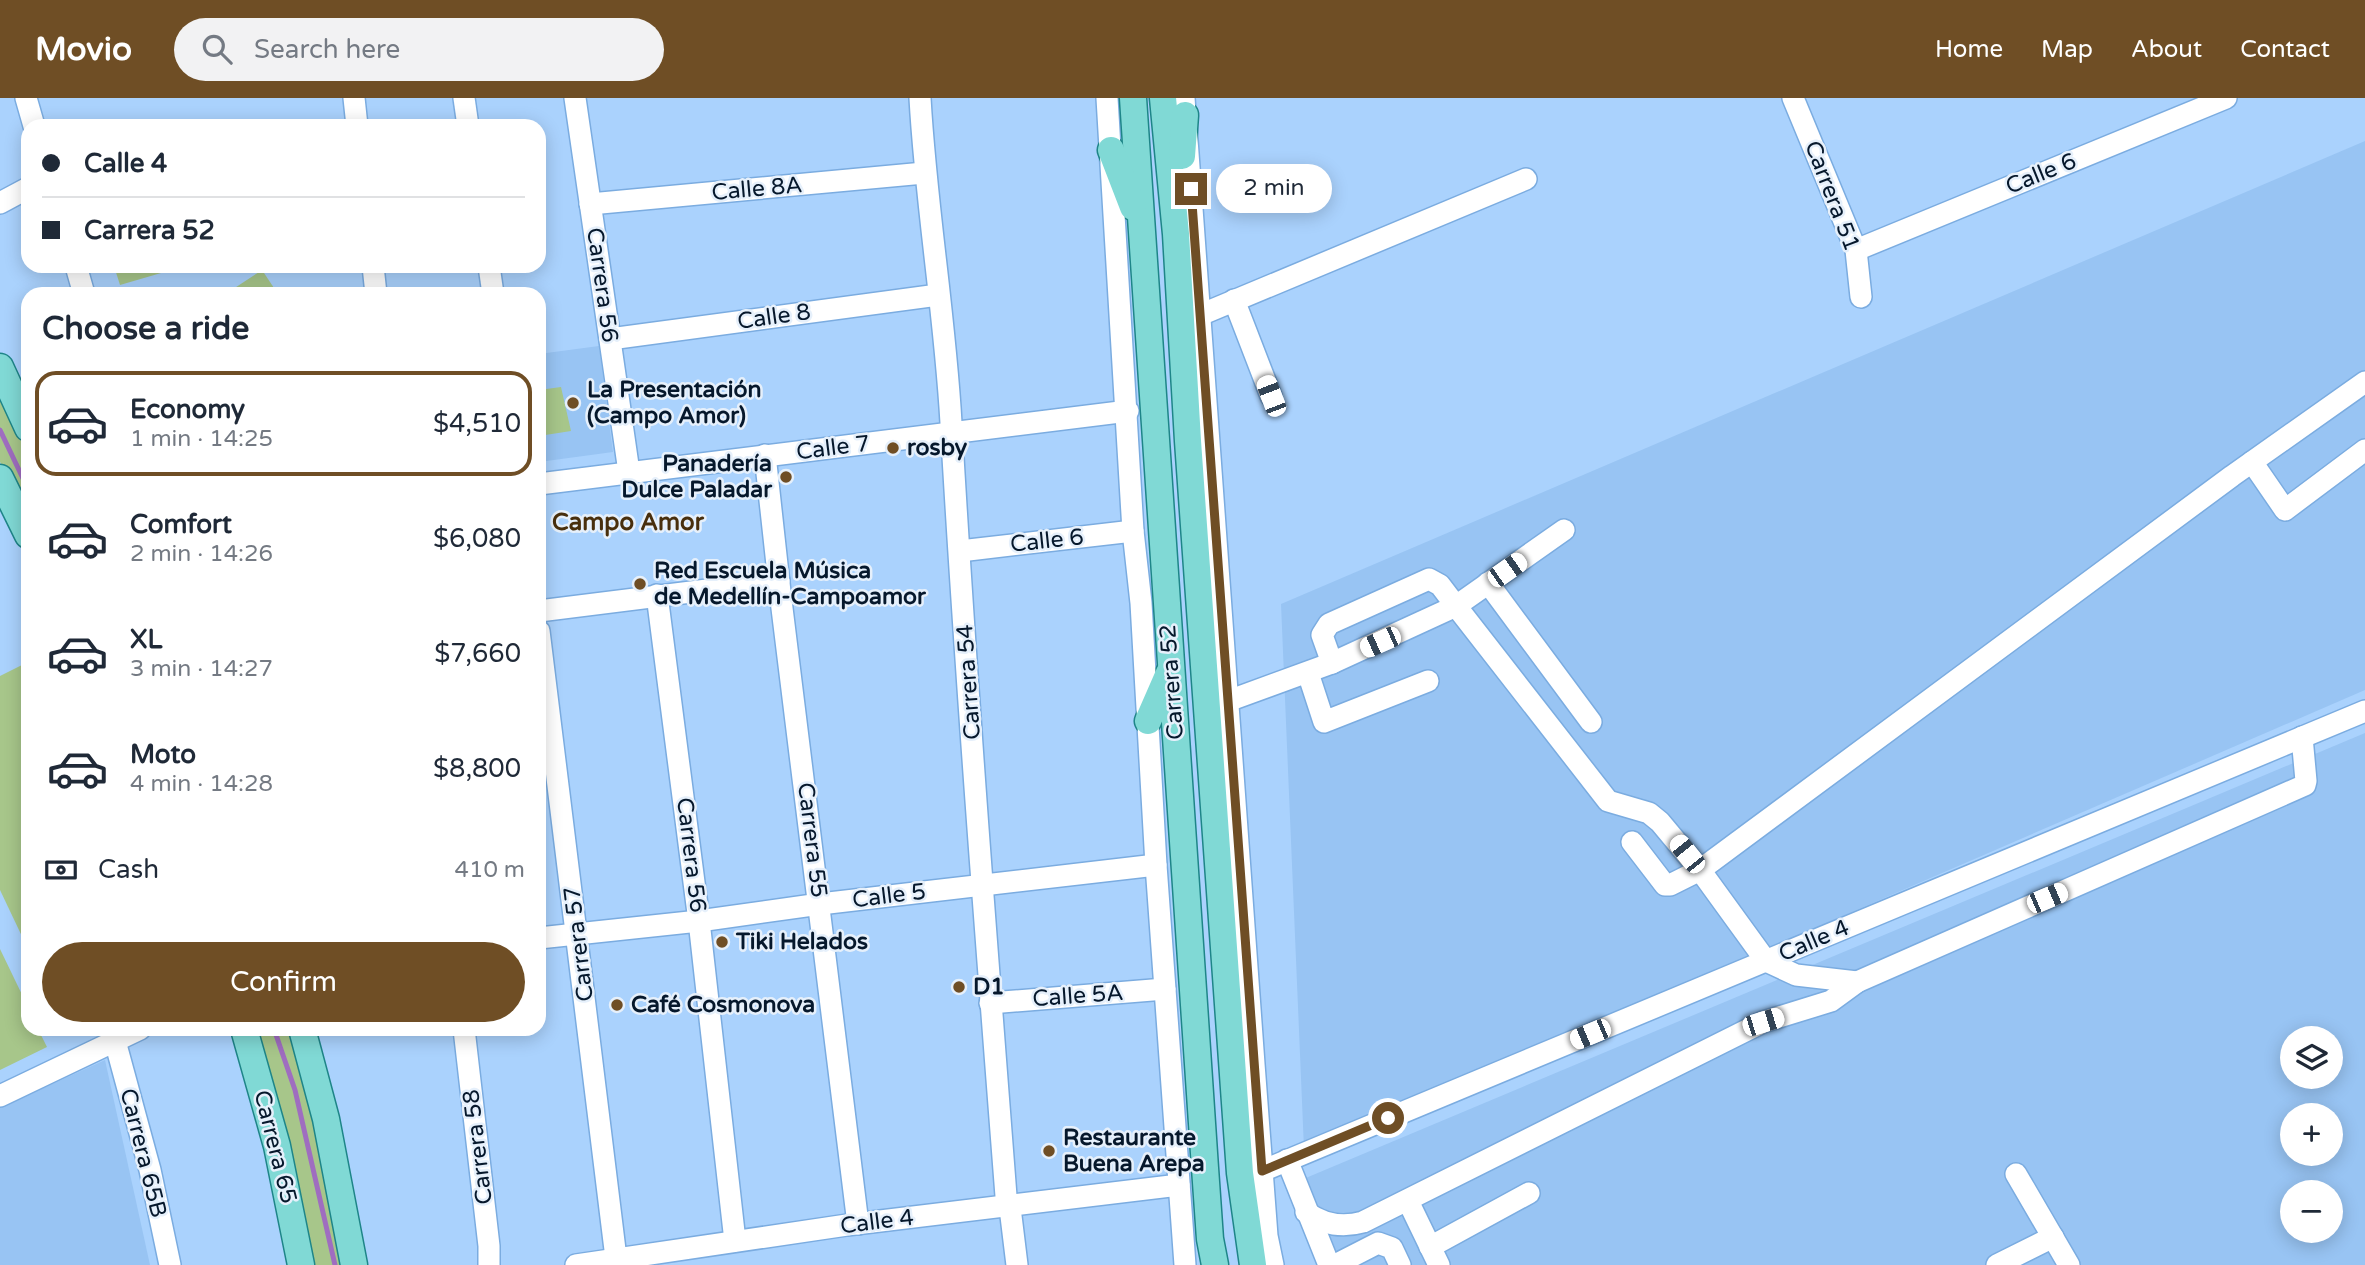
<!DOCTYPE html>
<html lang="en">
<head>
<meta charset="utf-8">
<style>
  :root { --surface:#fff; --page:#f2f2f3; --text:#1f2937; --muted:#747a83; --line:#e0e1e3; --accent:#6f4e25 }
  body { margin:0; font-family:"Varela Round",sans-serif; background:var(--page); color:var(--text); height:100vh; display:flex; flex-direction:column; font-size:26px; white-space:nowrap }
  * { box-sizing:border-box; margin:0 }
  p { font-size:23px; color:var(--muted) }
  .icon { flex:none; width:38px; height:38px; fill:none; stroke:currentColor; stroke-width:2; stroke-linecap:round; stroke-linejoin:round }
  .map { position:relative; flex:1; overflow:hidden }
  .side { position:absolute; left:21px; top:189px; width:525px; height:749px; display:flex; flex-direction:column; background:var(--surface); border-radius:21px; box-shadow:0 4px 18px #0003 }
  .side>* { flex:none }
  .guide { position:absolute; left:21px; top:21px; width:525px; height:154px; border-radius:21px; box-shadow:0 4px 18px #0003; display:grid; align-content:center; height:154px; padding:0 21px; background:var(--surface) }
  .controls { position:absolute; left:2280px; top:928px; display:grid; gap:14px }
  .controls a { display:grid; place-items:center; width:63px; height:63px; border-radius:50%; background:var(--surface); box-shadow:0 4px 18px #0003; font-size:35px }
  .end { position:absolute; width:32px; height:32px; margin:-16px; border:9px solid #6f4e25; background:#fff; box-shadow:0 0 0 4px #fff }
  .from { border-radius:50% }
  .bubble { position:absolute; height:49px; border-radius:24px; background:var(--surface); box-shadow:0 4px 18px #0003; font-size:23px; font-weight:600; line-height:49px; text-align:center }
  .car { position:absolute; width:21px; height:42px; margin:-21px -10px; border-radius:9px; box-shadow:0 0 5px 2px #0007; background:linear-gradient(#fff 24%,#345 0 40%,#fff 0 76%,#345 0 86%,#fff 0) }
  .guide b { display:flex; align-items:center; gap:24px; height:66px; font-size:26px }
  .guide b+b { border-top:2px solid var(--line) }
  .guide i { width:18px; height:18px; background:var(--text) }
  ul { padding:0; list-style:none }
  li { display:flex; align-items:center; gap:21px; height:105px; margin:0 14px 10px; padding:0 7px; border:4px solid transparent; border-radius:21px }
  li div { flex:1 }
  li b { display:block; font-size:26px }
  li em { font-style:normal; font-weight:600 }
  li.on { border-color:var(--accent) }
  li>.icon { width:63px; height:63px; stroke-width:1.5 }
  h2 { padding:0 21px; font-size:32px; line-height:84px }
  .pay { display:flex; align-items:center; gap:18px; height:77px; padding:0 21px; font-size:26px }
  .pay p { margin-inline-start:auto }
  .cta { display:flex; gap:14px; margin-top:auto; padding:14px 21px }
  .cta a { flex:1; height:80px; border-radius:42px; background:var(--accent); color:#fff; font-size:28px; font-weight:600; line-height:80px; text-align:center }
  header { display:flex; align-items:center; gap:42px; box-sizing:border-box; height:98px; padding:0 35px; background:var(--accent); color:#fff }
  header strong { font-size:33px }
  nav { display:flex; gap:38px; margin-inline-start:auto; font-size:24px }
  .search { width:490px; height:63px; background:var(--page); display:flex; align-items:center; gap:18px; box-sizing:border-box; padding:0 24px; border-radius:38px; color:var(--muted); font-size:26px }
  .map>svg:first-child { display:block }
</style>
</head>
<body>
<header>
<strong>Movio</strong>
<div class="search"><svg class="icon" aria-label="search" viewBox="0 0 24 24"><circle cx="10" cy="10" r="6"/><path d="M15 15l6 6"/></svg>Search here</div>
<nav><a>Home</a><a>Map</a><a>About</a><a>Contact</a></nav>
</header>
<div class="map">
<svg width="2365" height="1167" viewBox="0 0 2365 1167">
  <rect width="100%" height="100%" fill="#aad2fd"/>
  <g fill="#98c4f3" fill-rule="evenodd">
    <polygon points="2365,43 2365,592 1304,1051 1281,506"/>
    <polygon points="599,248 613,354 539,364 539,256"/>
    <path d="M2365,635V1167H1321L1301,1082ZM2292,940H2331V978H2292ZM2292,1017H2331V1055H2292ZM2292,1094H2331V1132H2292Z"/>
    <polygon points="105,962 150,1167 0,1167 0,1010"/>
  </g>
  <g fill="#a7c68a">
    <polygon points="114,168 185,168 120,187"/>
    <polygon points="262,172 278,196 228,196 227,195"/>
    <polygon points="561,289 571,333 539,338 539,292"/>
    <polygon points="0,293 28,352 28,422 0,364"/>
    <polygon points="28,564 28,851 0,792 0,578"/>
    <polygon points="0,851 28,909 28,931 38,931 47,949 0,972"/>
    <polygon points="252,931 290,931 304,979 345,1167 309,1167"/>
  </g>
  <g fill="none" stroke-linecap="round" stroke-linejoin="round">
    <g stroke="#9f6dc0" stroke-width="5">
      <polyline points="0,332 28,391"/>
      <polyline points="274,931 295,992 335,1167"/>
    </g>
    <g stroke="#7bace0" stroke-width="24">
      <g id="minor">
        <polyline points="26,0 34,28"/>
        <polyline points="354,0 357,28"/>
        <polyline points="464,0 468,28"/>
        <polyline points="575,0 629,374"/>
        <path d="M920,0C926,109 945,216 951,325C966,583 986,840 1006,1098L1011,1118L1017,1167"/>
        <polyline points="1107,0 1133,433 1141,505 1156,767 1185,1167"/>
        <polyline points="1184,0 1254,966 1267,1138 1273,1167"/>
        <polyline points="1793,0 1856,152 1861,199"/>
        <polyline points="0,105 28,90"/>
        <polyline points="590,106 924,75"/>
        <polyline points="1856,152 2226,0"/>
        <polyline points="76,168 84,196"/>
        <polyline points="373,168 376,196"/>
        <polyline points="489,168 493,196"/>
        <polyline points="1234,202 1271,298"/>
        <polyline points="1200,217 1526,81"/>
        <polyline points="610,241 938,197"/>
        <polyline points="765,357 780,494 858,1126"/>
        <polyline points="2252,364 2285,412 2365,352"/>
        <polyline points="539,386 1128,313"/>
        <polyline points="960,453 1133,433"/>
        <polyline points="1488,485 1591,624"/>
        <polyline points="657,497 699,823 735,1143"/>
        <polyline points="539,513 779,483"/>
        <polyline points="539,533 616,1160"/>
        <polyline points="1332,565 1322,537 1329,526 1429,481 1440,487 1456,508 1564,432"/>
        <polyline points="1308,575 1324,624 1428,583"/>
        <polyline points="1228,603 1332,565 1456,508 1608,703 1649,715 1660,724 1700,772 1766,863 1796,877 1857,884"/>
        <polyline points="1632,744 1665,787 1670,787 1700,772 2232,378 2365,284"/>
        <polyline points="539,840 699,823 820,806 1156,767"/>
        <polyline points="990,905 1165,891"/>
        <polyline points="464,931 489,1148 489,1167"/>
        <polyline points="115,943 150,1072 170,1167"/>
        <polyline points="0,998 140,931"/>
        <polyline points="1287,1062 1329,1167"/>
        <polyline points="1262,1073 2365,613"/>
        <polyline points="2016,1076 2069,1167"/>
        <polyline points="1408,1103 1439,1167"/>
        <path d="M1306,1114C1324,1127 1342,1130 1363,1124L1763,924L1831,903L1857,884L2305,687L2306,683L2302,639"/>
        <polyline points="1430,1149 1529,1095"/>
        <polyline points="576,1167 847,1127 1179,1087"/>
        <polyline points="1335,1167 1378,1145 1392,1150 1400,1167"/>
        <polyline points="1997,1167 2053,1139"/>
      </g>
    </g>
    <g stroke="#1e8588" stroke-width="29">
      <g id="major">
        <polyline points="1133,0 1205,1070 1210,1141 1215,1167"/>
        <polyline points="1163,0 1176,136 1188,343 1240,1075 1253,1167"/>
        <polyline points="1111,52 1133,109"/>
        <polyline points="1182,58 1185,17"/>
        <polyline points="0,269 28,330"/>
        <polyline points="0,380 28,437"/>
        <polyline points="1148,623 1169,575"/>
        <polyline points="244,931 277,1048 301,1167"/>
        <polyline points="302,931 326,1021 354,1167"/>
      </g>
    </g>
    <use href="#minor" stroke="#fff" stroke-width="21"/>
    <use href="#major" stroke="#80d9d5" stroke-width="26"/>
  </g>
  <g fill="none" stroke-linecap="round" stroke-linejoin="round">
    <polyline stroke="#6f4e25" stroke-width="9" points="1191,91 1262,1073 1388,1020"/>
  </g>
  <g fill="#6f4e25" stroke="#e6f0fb" stroke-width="2.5">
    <circle cx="573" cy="305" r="7"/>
    <circle cx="893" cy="350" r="7"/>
    <circle cx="786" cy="379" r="7"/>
    <circle cx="640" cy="486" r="7"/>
    <circle cx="722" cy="844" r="7"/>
    <circle cx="959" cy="889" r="7"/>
    <circle cx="617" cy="907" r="7"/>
    <circle cx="1049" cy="1053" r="7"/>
  </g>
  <g text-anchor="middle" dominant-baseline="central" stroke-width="5" stroke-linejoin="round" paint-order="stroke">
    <g font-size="23" fill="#06182c" stroke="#e6f0fb">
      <text transform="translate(2041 76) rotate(-22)">Calle 6</text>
      <text transform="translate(757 91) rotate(-5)">Calle 8A</text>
      <text transform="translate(1832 98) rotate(69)">Carrera 51</text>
      <text transform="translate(602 187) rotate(82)">Carrera 56</text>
      <text transform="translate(774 219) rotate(-8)">Calle 8</text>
      <text transform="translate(833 350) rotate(-7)">Calle 7</text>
      <text transform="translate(1047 443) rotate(-6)">Calle 6</text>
      <text transform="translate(969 584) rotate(-94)">Carrera 54</text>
      <text transform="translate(1172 584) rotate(-94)">Carrera 52</text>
      <text transform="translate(812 742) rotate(83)">Carrera 55</text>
      <text transform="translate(691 757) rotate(83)">Carrera 56</text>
      <text transform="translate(889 798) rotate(-7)">Calle 5</text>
      <text transform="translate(1814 843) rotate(-23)">Calle 4</text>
      <text transform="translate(579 846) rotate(-97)">Carrera 57</text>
      <text transform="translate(1078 898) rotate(-4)">Calle 5A</text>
      <text transform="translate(275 1049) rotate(76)">Carrera 65</text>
      <text transform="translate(478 1049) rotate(-97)">Carrera 58</text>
      <text transform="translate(143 1055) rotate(76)">Carrera 65B</text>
      <text transform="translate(877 1124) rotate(-7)">Calle 4</text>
    </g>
    <g font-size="23" font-weight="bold" fill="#06182c" stroke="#e6f0fb" text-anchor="start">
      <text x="587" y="292">La Presentación<tspan x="587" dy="26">(Campo Amor)</tspan></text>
      <text x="907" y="350">rosby</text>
      <text x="772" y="366" text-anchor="end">Panadería<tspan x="772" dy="26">Dulce Paladar</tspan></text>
      <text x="654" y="473">Red Escuela Música<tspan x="654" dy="26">de Medellín-Campoamor</tspan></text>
      <text x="736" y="844">Tiki Helados</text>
      <text x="973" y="889">D1</text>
      <text x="631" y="907">Café Cosmonova</text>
      <text x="1063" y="1040">Restaurante<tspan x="1063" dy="26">Buena Arepa</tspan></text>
    </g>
    <g font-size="24" font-weight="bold" fill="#482f0d" stroke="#e6f0fb">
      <text x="628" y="424">Campo Amor</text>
    </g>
  </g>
</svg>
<div class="controls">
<a><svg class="icon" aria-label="layers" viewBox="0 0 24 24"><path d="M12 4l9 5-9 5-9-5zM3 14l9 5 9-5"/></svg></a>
<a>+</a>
<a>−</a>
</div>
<i class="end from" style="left:1388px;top:1020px"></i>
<i class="end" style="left:1191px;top:91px"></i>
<div class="bubble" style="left:1216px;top:66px;width:116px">2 min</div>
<i class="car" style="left:1271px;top:298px;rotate:339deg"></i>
<i class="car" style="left:1507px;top:472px;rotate:55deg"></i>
<i class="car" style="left:1380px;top:544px;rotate:246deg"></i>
<i class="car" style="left:1687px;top:756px;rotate:321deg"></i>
<i class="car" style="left:2047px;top:800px;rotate:67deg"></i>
<i class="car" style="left:1763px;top:924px;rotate:73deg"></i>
<i class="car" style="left:1590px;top:936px;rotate:247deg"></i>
<div class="guide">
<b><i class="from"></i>Calle 4</b>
<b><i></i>Carrera 52</b>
</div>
<section class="side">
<h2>Choose a ride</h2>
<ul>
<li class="on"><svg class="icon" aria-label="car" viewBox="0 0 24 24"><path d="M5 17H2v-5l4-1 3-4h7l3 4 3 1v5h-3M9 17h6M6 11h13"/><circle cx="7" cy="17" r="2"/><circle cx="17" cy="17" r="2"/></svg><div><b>Economy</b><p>1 min · 14:25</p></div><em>$4,510</em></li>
<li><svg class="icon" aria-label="car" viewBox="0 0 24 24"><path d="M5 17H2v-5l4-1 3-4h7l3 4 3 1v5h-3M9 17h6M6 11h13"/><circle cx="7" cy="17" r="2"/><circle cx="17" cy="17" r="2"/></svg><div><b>Comfort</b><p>2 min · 14:26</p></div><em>$6,080</em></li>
<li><svg class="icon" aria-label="car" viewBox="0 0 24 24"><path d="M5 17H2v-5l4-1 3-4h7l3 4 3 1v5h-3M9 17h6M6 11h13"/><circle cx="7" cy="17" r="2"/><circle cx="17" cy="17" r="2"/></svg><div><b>XL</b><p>3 min · 14:27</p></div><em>$7,660</em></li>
<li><svg class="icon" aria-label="car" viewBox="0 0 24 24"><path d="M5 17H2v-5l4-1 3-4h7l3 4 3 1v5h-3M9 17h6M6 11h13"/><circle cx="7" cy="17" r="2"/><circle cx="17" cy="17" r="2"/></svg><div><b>Moto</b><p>4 min · 14:28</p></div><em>$8,800</em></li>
</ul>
<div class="pay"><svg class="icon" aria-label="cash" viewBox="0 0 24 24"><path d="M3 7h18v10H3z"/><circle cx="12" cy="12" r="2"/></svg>Cash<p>410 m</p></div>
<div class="cta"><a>Confirm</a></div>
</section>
</div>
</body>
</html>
